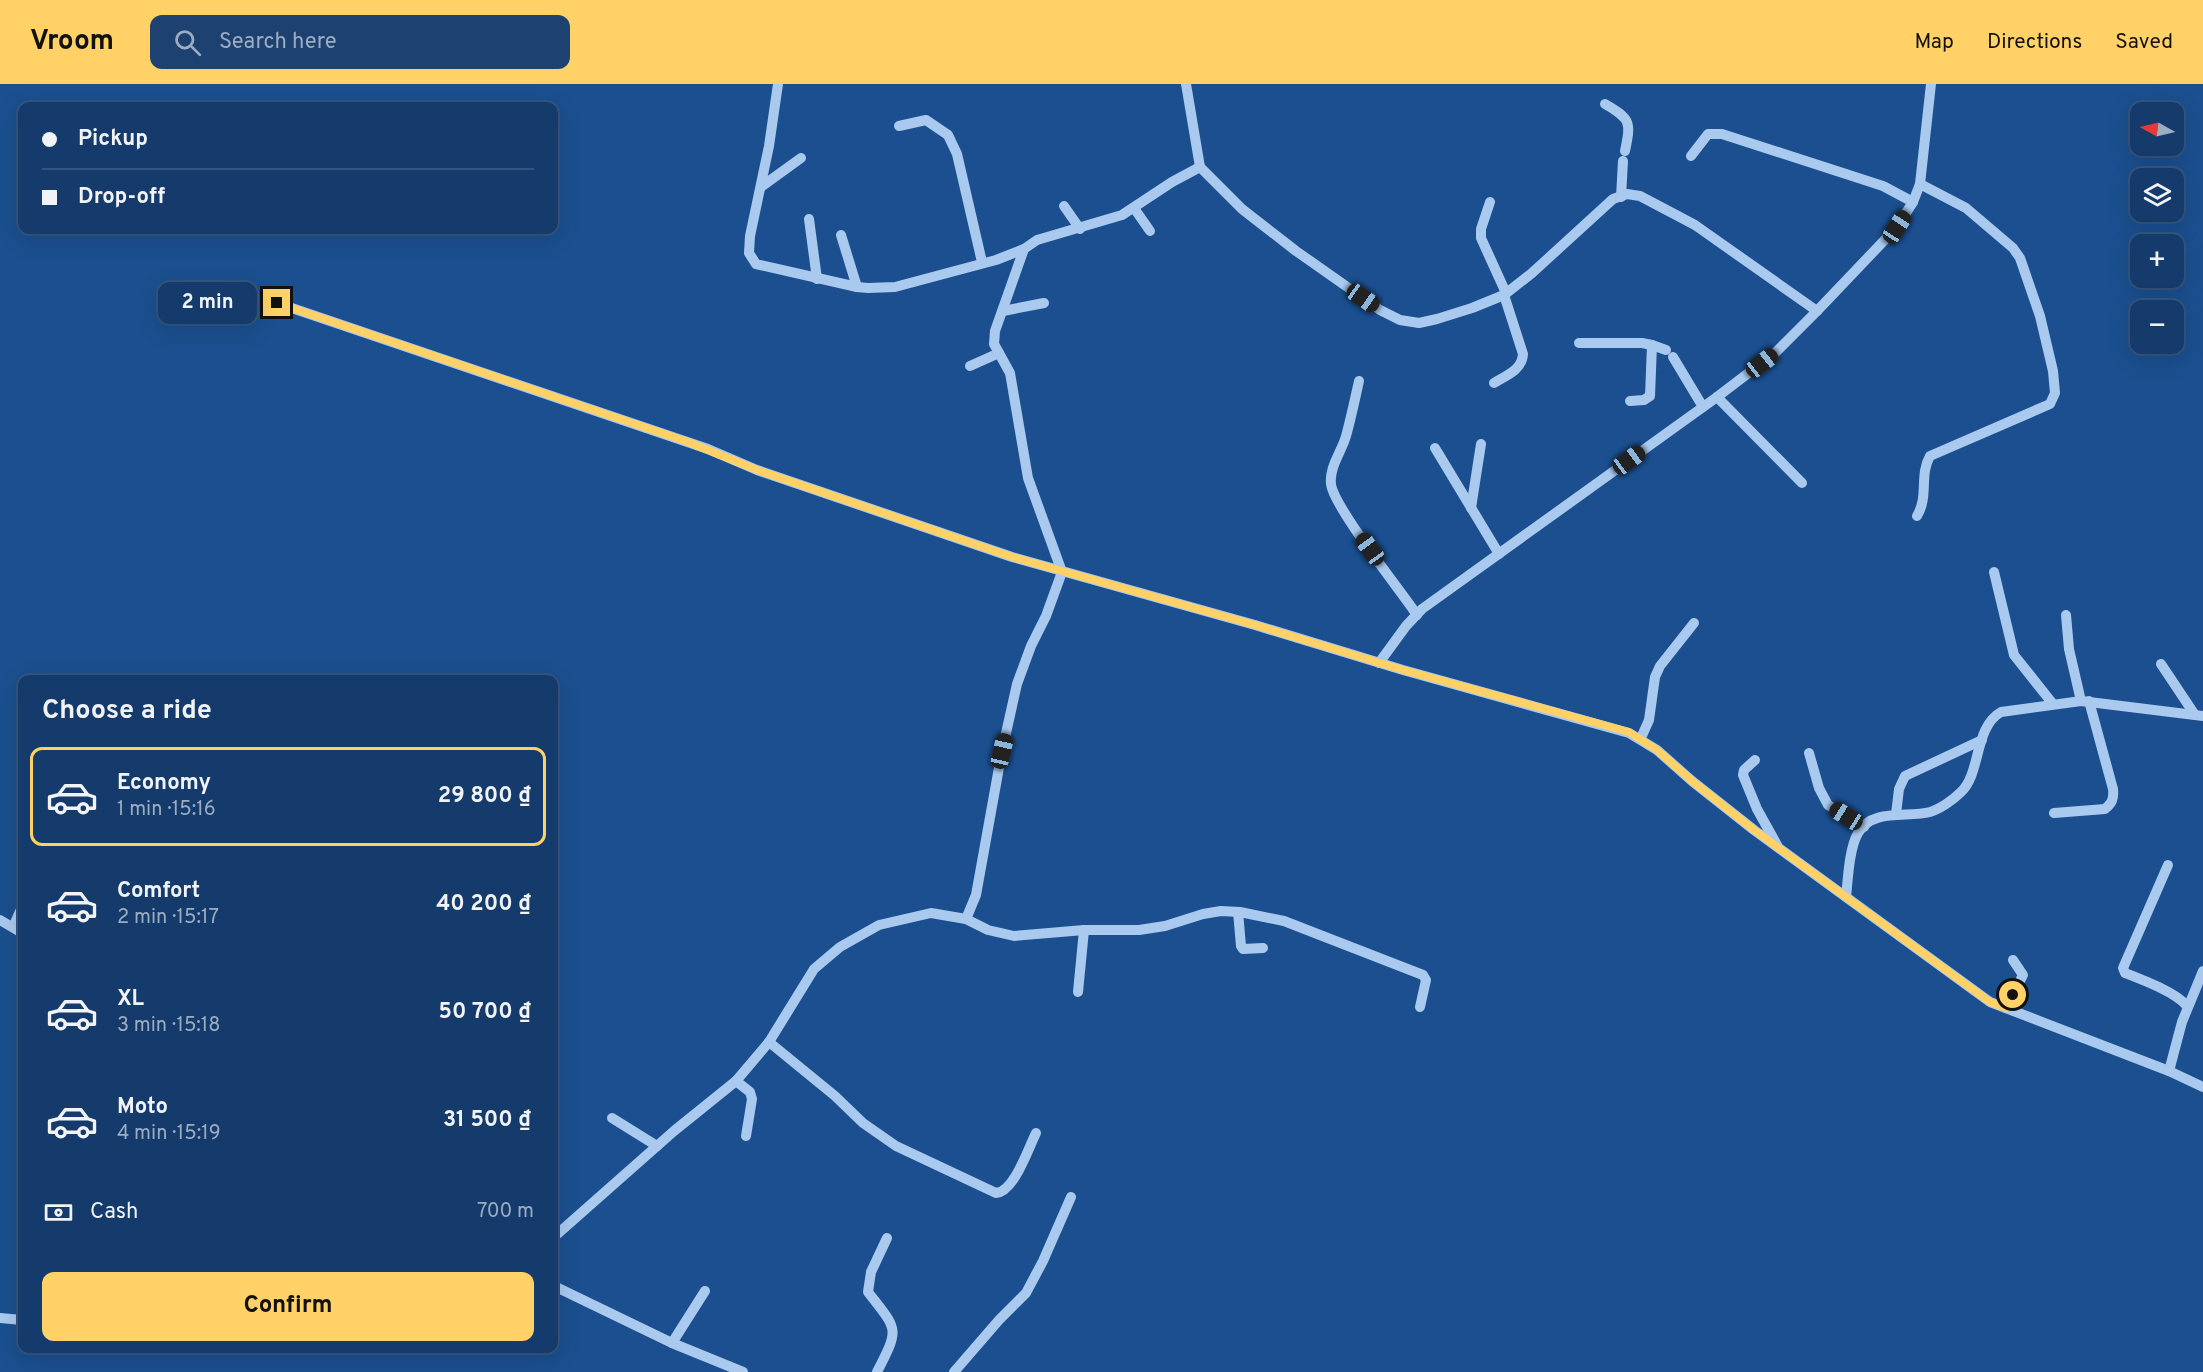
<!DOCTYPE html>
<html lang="en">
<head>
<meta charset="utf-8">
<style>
  :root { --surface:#143b6b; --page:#1d4271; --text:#f1f3f6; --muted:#9dadc1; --line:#33557e; --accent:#ffd166 }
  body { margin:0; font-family:Overpass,sans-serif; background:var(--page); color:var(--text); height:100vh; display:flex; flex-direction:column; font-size:22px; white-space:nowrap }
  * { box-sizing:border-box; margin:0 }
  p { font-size:20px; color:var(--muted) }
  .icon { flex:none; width:33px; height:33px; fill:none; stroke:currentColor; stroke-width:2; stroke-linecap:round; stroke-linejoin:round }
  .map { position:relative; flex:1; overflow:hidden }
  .panel { position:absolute; left:18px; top:591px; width:540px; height:678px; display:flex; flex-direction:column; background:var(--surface); border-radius:12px; box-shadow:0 6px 24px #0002,0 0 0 2px var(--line) }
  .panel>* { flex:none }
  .guide { position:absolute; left:18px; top:18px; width:540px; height:132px; border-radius:12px; box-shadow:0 6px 24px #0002,0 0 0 2px var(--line); display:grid; align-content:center; height:132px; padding:0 24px; background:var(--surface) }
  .needle { width:39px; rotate:278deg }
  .tools { position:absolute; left:2130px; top:18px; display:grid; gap:12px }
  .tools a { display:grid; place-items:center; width:54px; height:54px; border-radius:12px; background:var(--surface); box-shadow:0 6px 24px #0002,0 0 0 2px var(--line); font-size:30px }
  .end { position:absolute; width:27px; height:27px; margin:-14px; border:8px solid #ffd166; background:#111; box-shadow:0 0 0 3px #111 }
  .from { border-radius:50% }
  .bubble { position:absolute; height:42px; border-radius:12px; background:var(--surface); box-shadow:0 6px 24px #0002,0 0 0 2px var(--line); font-size:20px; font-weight:700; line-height:42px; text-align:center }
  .car { position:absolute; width:18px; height:36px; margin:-18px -9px; border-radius:8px; box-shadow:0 0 4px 2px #0007; background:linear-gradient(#222 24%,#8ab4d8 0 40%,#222 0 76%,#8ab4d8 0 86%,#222 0) }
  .guide b { display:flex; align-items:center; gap:21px; height:57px; font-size:22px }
  .guide b+b { border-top:2px solid var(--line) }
  .guide i { width:15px; height:15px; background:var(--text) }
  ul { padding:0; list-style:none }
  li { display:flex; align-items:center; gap:18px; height:99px; margin:0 12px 9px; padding:0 12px; border:3px solid transparent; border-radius:12px }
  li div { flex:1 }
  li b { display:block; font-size:22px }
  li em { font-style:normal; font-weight:700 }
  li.active { border-color:var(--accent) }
  li>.icon { width:54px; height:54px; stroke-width:1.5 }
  h2 { padding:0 24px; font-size:27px; line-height:72px }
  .pay { display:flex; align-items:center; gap:15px; height:66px; padding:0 24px; font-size:22px }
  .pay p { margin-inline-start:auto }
  .cta { display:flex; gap:12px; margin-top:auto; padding:12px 24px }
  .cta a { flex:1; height:69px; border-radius:12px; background:var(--accent); color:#111; font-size:24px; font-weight:700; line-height:69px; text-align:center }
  header { display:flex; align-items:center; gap:36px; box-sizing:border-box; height:84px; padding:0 30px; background:var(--accent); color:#111 }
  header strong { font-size:28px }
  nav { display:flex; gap:33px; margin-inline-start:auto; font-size:21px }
  .search { width:420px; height:54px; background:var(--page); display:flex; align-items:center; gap:15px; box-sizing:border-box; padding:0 21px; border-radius:12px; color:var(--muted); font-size:22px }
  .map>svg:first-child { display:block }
</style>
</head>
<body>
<header>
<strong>Vroom</strong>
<div class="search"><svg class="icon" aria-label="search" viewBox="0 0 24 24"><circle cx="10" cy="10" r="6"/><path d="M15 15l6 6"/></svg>Search here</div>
<nav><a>Map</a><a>Directions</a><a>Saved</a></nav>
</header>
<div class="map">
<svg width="2203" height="1288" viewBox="0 0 2203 1288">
  <rect width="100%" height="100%" fill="#1b4f8f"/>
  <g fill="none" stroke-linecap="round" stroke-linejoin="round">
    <g stroke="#a9c9ee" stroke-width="10">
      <polyline points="778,0 769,62 750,152 749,169 756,180 857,203 868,204 895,203 996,176 1024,165 1037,156 1122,131 1172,98 1200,83"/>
      <polyline points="1186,0 1200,83 1242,125 1296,167 1380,226 1400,236 1419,239 1437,235 1472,224 1504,211 1532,189 1613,115 1627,110 1640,112 1695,141 1817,227"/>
      <path d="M1605,20C1631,35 1631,38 1625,67"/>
      <polyline points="899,42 926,36 948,51 957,70 982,178"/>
      <polyline points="1691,72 1708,50 1722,50 1883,102 1913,118"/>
      <polyline points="761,103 801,74"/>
      <polyline points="1621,113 1623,77"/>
      <polyline points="1490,118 1481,145 1481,154 1506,209"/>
      <polyline points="1064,122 1080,145"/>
      <polyline points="1134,124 1150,147"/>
      <polyline points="809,135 817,195"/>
      <polyline points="841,151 857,203"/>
      <polyline points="277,219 708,365 757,386 1012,473 1255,541 1403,586 1629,649 1657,666 1692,697 1754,746 1990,918 2169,987 2203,1003"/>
      <polyline points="1003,227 1044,219"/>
      <polyline points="1579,259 1642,259 1652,261 1666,266"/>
      <polyline points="1673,273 1703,323"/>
      <polyline points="970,282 999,269"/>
      <path d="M1359,297C1355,315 1351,334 1346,352C1342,367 1329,383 1331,400C1333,422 1401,507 1417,531"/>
      <path d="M1494,299C1507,291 1522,286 1523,270L1504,211"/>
      <polyline points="1717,313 1802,399"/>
      <polyline points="1630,317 1644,316 1650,312 1652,261"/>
      <polyline points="1435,364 1499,470"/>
      <polyline points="1471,424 1481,360"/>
      <path d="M1917,432C1929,412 1919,391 1930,372L2050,320L2055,309L2053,287L2040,232L2020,174L2013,164L1966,124L1920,100"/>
      <polyline points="1994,488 2014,571 2053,620"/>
      <polyline points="2066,531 2069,565 2081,617"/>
      <polyline points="1379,579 1406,542 1422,525 1717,313 1776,268 1817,227 1897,143 1913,118 1920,100 1931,0"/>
      <polyline points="2161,580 2195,631"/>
      <polyline points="1641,654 1649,636 1655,593 1660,582 1694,539"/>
      <polyline points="1809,669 1819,704 1828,721 1864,743"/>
      <polyline points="1755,676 1744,686 1743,691 1757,725 1777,761"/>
      <path d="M2054,729L2105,725C2112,719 2114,715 2113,705L2089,617"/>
      <polyline points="1896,730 1899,705 1905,692 1982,656"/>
      <path d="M2168,781L2123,884L2125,889C2143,896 2175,908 2187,922"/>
      <path d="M1846,813C1848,795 1849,765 1858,749C1872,724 1907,734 1930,728C1940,725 1953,716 1961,708C1981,690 1974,643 2001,628L2081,617L2203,632"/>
      <polyline points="1238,828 1241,862 1243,865 1263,864"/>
      <polyline points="966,835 988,846 1014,852 1084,846 1139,846 1165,842 1203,830 1221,827 1240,828 1284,837 1423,891 1426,896 1420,923"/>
      <polyline points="0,836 22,849"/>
      <polyline points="13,843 22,823"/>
      <polyline points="1078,908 1084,846"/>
      <polyline points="2006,924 2023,891 2013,876"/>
      <path d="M769,958L835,1012L863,1039L896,1062L996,1109C1014,1108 1028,1065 1036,1049"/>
      <polyline points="2169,987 2182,938 2203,887"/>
      <polyline points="736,997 750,1008 752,1015 746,1052"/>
      <polyline points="612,1034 657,1062"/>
      <polyline points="554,1153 674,1047 736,997 769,958 814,885 840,863 879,841 931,829 966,835 976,811 1002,667 1017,600 1031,562 1046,532 1062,488 1028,394 1010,289 994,260 995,247 1024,165"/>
      <polyline points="554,1202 672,1259 743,1288"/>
      <polyline points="0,1234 22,1236"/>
      <polyline points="672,1259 705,1207"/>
      <path d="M877,1288C900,1243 898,1247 868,1208L871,1188L887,1154"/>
      <polyline points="954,1288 999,1236 1026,1209 1043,1177 1071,1113"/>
    </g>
  </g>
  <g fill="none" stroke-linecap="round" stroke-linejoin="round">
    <polyline stroke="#ffd166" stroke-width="8" points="277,219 688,358 757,386 1012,473 1255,541 1403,586 1629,648 1657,666 1692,697 1754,746 1990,918 2006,924 2013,911"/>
  </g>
</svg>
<div class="tools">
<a><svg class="needle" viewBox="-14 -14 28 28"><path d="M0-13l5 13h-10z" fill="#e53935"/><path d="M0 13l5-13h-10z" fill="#9dadc1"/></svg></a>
<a><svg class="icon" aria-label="layers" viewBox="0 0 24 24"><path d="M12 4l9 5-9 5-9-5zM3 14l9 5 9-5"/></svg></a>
<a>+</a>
<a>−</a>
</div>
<i class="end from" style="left:2013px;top:911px"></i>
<i class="end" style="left:277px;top:219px"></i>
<div class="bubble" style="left:158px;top:198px;width:99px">2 min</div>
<i class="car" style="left:1897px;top:143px;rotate:33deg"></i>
<i class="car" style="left:1363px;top:214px;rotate:125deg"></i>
<i class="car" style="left:1762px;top:279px;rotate:52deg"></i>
<i class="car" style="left:1629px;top:376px;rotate:54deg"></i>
<i class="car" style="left:1370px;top:465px;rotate:324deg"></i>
<i class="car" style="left:1002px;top:667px;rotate:13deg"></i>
<i class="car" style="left:1846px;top:732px;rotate:302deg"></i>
<div class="guide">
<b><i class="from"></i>Pickup</b>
<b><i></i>Drop-off</b>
</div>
<section class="panel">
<h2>Choose a ride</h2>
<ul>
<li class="active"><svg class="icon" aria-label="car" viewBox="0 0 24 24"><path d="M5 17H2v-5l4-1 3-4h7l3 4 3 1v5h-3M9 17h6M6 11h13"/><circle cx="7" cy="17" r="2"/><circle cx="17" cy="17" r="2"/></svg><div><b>Economy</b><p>1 min · 15:16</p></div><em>29 800 ₫</em></li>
<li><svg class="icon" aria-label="car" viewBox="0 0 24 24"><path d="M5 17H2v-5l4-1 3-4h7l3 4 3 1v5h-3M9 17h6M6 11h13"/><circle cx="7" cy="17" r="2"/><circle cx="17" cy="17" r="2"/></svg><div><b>Comfort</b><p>2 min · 15:17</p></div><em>40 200 ₫</em></li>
<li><svg class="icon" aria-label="car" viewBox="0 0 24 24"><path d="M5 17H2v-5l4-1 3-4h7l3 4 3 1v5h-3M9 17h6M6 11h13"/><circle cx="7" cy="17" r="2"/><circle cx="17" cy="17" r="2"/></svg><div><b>XL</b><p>3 min · 15:18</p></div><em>50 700 ₫</em></li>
<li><svg class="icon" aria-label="car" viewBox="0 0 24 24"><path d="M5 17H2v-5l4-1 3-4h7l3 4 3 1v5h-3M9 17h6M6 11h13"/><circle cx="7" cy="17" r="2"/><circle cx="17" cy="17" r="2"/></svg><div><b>Moto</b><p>4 min · 15:19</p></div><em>31 500 ₫</em></li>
</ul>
<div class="pay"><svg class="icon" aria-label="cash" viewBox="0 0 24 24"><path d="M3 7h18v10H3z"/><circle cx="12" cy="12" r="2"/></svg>Cash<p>700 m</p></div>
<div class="cta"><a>Confirm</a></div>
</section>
</div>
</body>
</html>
